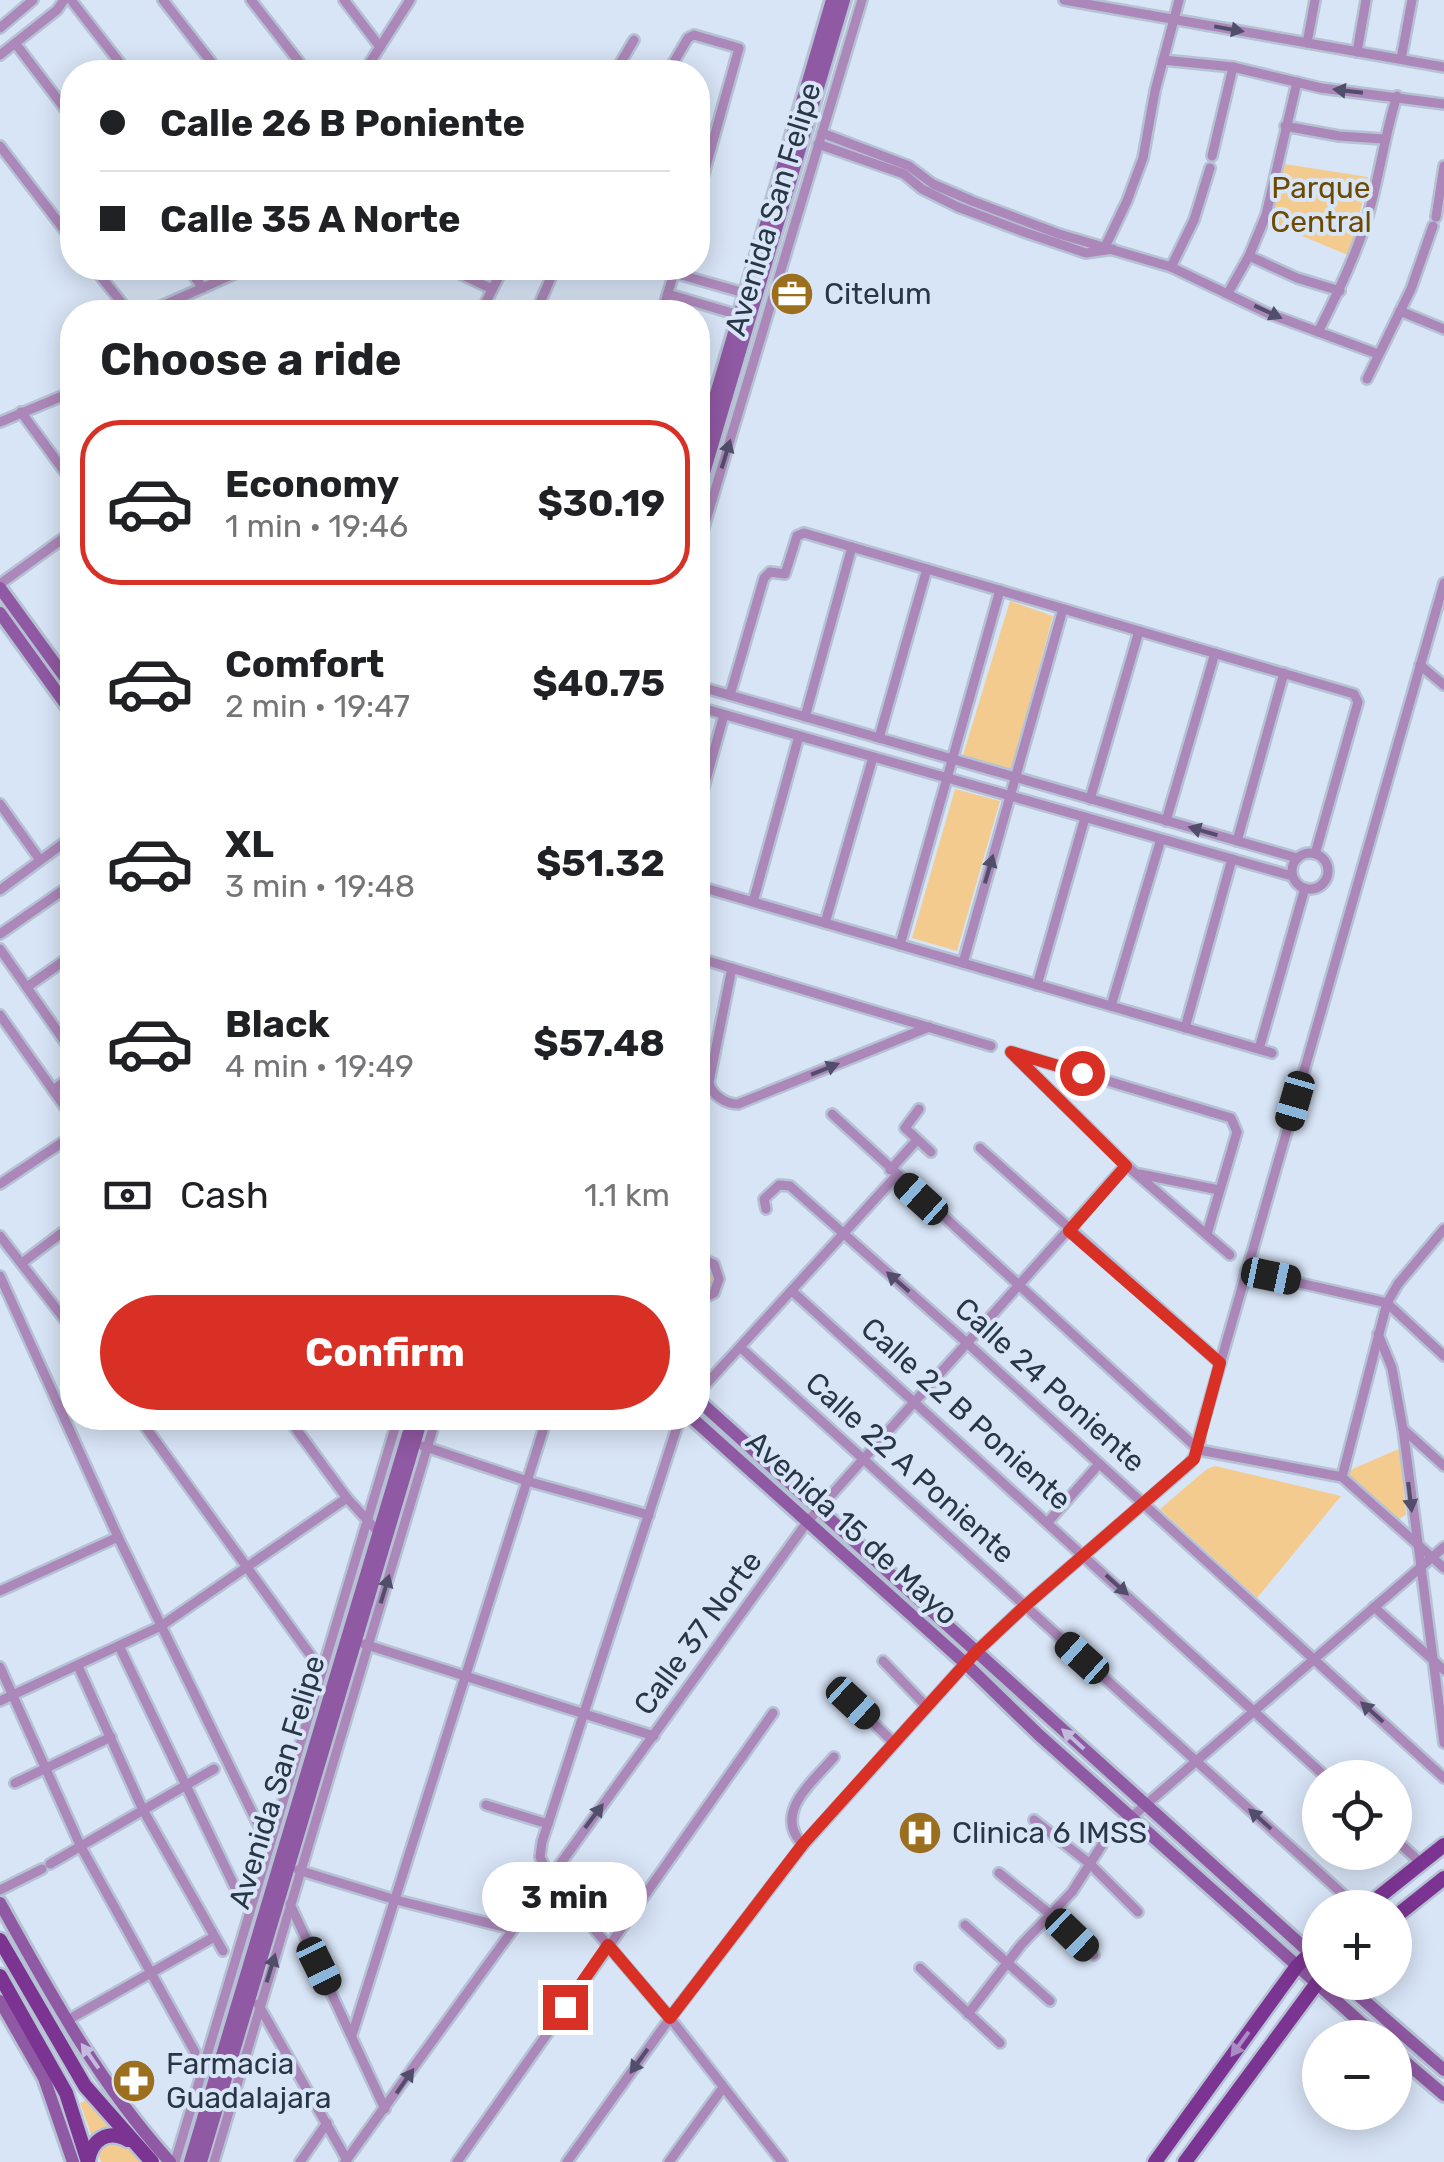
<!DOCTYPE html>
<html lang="en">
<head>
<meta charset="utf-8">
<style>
  :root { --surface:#fff; --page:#f2f2f2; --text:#202124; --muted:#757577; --line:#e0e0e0; --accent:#d93025 }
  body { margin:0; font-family:Rubik,sans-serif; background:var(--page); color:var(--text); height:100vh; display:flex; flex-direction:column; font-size:38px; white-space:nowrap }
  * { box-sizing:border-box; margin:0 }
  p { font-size:32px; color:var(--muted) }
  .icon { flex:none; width:55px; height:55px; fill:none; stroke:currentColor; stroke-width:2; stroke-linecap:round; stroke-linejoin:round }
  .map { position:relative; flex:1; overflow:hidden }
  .sheet { position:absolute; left:60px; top:300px; width:650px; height:1130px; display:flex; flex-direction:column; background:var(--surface); border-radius:40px; box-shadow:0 5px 25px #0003 }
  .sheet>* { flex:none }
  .top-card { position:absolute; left:60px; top:60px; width:650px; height:220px; border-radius:40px; box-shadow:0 5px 25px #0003; display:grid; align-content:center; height:220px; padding:0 40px; background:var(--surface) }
  .fabs { position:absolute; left:1302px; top:1760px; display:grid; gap:20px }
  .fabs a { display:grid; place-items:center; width:110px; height:110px; border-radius:50%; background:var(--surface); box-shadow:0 5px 25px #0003; font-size:50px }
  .end { position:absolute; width:45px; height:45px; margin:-22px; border:12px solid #d93025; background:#fff; box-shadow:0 0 0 5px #fff }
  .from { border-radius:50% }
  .bubble { position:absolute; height:70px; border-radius:35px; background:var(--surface); box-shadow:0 5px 25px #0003; font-size:32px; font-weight:700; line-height:70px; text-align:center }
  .car { position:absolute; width:30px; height:60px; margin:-30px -15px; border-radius:12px; box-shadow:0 0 8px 2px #0007; background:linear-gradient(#222 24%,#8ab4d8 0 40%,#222 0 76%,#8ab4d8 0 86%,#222 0) }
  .top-card b { display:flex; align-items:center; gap:35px; height:95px; font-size:38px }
  .top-card b+b { border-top:2px solid var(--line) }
  .top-card i { width:25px; height:25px; background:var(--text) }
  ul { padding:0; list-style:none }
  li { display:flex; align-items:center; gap:30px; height:165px; margin:0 20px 15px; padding:0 20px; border:5px solid transparent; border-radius:40px }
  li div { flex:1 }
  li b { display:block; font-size:38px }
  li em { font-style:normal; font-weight:700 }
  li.selected { border-color:var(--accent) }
  li>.icon { width:90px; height:90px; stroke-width:1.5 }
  h2 { padding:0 40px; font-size:45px; line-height:120px }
  .pay { display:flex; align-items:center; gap:25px; height:110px; padding:0 40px; font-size:38px }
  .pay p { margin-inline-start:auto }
  .action { display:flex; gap:20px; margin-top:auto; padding:20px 40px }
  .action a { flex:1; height:115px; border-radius:60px; background:var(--accent); color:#fff; font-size:40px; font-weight:700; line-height:115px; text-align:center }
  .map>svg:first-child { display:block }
</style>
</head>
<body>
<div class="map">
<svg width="1444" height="2162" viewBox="0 0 1444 2162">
  <rect width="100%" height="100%" fill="#d8e5f7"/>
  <g fill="#f4cb8e">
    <polygon points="1285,164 1368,177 1350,256 1271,223"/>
    <polygon points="1010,601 1053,616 1011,771 963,755"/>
    <polygon points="955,789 1000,801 957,951 912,938"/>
    <polygon points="702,1261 716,1275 712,1294 698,1298 698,1262"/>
    <polygon points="1401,1448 1406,1515 1397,1520 1350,1479 1350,1470"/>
    <polygon points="1215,1466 1341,1496 1257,1598 1160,1509 1207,1469"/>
    <polygon points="89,2099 142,2162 101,2162 80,2103"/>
  </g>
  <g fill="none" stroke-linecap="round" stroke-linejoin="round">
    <g stroke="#b5c2d4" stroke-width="14">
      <g id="street">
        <polyline points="71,0 127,72"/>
        <polyline points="163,0 219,72"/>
        <polyline points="251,0 307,72"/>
        <polyline points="344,0 380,47"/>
        <polyline points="1064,0 1444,67"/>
        <polyline points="0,28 33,0"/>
        <polyline points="15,43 72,118"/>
        <polyline points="1307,43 1315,0"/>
        <polyline points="1357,52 1366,0"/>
        <polyline points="0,55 57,10 64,0"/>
        <polyline points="1401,59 1412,0"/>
        <polyline points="1163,60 1233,67 1321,88 1444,104"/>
        <polyline points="364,72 410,0"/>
        <polyline points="615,72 634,40"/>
        <polyline points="668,72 688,38 694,35 739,48 698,195"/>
        <polyline points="1285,126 1339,136 1383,139"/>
        <polyline points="822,133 909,166 933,184 972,201 1059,234 1171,267 1267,313 1378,354"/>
        <polyline points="818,144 904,174 922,189 958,207 1024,232 1086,253 1113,249"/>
        <polyline points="0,146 72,240"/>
        <polyline points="1212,156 1233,67"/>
        <polyline points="1436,217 1444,166"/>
        <polyline points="1104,249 1127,201 1143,158 1155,91 1179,0"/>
        <polyline points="1249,256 1297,278 1340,291"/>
        <polyline points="1171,267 1194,220 1210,168"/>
        <polyline points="94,268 129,312"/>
        <polyline points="188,268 203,288"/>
        <polyline points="448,268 492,289"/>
        <polyline points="674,273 748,294"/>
        <polyline points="1228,293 1249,256 1266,215 1297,82"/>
        <polyline points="668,294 742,316"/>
        <polyline points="1400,311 1444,329"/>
        <polyline points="148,312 234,274 239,268"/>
        <polyline points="481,312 503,268"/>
        <polyline points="536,312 555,268"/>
        <polyline points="662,312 675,270"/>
        <path d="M1318,332C1336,297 1353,262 1365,225C1379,183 1383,139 1397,96"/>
        <polyline points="1367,379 1411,289 1433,226"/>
        <polyline points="21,412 72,482"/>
        <polyline points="0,422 72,392"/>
        <polyline points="698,547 862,0"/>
        <polyline points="0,584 72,532"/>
        <polyline points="1420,665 1444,685"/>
        <polyline points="698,686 1297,858"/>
        <polyline points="730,695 764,578 770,572 785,574 797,536 804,533 1354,694 1358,702 1315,854"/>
        <polyline points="698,707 1292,876"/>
        <polyline points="805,717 852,547"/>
        <polyline points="879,738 927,569"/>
        <polyline points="1090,799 1139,631"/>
        <polyline points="0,804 40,860"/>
        <polyline points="698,808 724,715"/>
        <polyline points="1166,821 1215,653"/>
        <polyline points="1237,841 1284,673"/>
        <circle cx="1310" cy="871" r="18"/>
        <polyline points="698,886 1272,1053"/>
        <polyline points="0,890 72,837"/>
        <polyline points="753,902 799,736"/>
        <polyline points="825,923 873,757"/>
        <polyline points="0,934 72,884"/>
        <polyline points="900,945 1000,590"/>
        <polyline points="0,949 72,1052"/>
        <polyline points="698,958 991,1046"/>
        <polyline points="963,963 1063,609"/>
        <path d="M732,968L709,1082C711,1095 726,1104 738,1104L929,1027"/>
        <polyline points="1037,985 1085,818"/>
        <polyline points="27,987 72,955"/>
        <polyline points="1111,1006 1161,839"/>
        <polyline points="0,1015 72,1117"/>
        <polyline points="1185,1028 1232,859"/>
        <polyline points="1259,1049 1305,888"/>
        <polyline points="1011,1052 1231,1118 1237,1132 1207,1234"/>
        <polyline points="1012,1053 1126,1165 1230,1255"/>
        <polyline points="53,1090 72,1076"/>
        <polyline points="919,1109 905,1128 931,1152"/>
        <polyline points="832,1114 1199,1450 1342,1477"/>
        <polyline points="980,1148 1220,1363"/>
        <polyline points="890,1170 917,1140"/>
        <polyline points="1140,1174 1219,1190"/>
        <polyline points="0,1184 72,1136"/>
        <polyline points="766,1209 764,1199 779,1185 790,1186 967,1343 1444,1778"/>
        <polyline points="0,1236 72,1329"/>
        <polyline points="698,1257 714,1264 719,1279 714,1293 698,1301"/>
        <polyline points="22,1263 72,1225"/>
        <polyline points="1246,1271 1387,1303 1444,1356"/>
        <polyline points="0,1276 118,1537 269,1847"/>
        <polyline points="792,1291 1327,1778"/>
        <polyline points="1378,1334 1392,1368 1403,1429 1444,1743"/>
        <polyline points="741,1348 1358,1908"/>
        <polyline points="698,1393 896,1176"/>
        <polyline points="139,1418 322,1671"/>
        <polyline points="288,1418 347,1498 380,1534"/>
        <polyline points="680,1418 542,1842 540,1857 549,1876 670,2018 782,2162"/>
        <polyline points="1403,1429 1444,1466"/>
        <polyline points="423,1446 527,1481 649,1515"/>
        <polyline points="1342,1477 1387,1303 1398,1284 1444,1229"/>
        <polyline points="1342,1477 1444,1568"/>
        <polyline points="1048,1522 1099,1464"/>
        <polyline points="0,1591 118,1537"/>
        <polyline points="1374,1607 1444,1670"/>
        <polyline points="364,1644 654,1736"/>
        <polyline points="120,1648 240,1898"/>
        <polyline points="883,1661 927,1707"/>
        <polyline points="78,1666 143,1810 223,1951"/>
        <polyline points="0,1667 81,1847 195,2052"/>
        <polyline points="0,1701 161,1626 347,1498"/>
        <polyline points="853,1703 894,1743"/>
        <polyline points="15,1783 111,1737"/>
        <polyline points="486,1805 548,1824"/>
        <polyline points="1034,1820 1089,1863 1138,1912"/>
        <polyline points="1395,1839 1421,1863"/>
        <path d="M803,1845C772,1813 813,1782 834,1757"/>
        <polyline points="50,1864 214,1769"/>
        <polyline points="298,1870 396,1900 512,1929"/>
        <polyline points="999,1873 1050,1914 1094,1955"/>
        <polyline points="0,1890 42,1869"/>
        <polyline points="290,1904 385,2109"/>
        <polyline points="965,1925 1050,2001"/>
        <polyline points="920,1968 1000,2043"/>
        <polyline points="258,2004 347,2160"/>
        <polyline points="968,2014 1021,1945 1072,1892 1105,1840 1444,1547"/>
        <polyline points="66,2021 214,1937"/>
        <polyline points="352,2035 547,1418"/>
        <polyline points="175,2162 398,1418"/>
        <polyline points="214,2162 436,1418"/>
        <polyline points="300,2162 327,2123"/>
        <polyline points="345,2162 808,1521 1126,1165"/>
        <polyline points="457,2162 773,1713"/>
        <polyline points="567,2162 670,2018 803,1845 976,1652 1025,1606 1189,1464 1199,1450 1200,1434 1444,583"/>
        <polyline points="669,2162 722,2089"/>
      </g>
    </g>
    <g stroke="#b5c2d4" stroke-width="18">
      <g id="secondary">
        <polyline points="698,455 832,0"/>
        <polyline points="698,493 844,0"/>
        <polyline points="0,588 72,687"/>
        <polyline points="0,613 72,713"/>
        <polyline points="698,1400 1320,1962"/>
        <polyline points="692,1418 966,1664 1039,1735 1378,2038"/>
        <path d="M0,1903C50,1993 100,2085 170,2162"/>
        <polyline points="1343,1982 1444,2070"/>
        <polyline points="0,2001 44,2078 73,2162"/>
        <polyline points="1395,2053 1444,2095"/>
        <polyline points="190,2162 413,1418"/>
        <polyline points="201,2162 422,1418"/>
      </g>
    </g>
    <g stroke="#b5c2d4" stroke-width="19">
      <g id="primary">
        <polyline points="1365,1908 1444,1845"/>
        <polyline points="1395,1917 1444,1878"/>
        <polyline points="0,1940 85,2086 152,2162"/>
        <polyline points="0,1976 66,2093 88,2162"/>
        <path d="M88,2161C92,2139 108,2129 128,2140"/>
        <polyline points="1155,2162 1297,1966 1320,1944"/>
        <polyline points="1185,2162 1320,1979"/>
      </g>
    </g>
    <use href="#street" stroke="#ac87b9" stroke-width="9"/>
    <use href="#secondary" stroke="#9059a3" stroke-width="12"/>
    <use href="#primary" stroke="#7b3491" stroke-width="14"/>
  </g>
  <defs><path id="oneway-solid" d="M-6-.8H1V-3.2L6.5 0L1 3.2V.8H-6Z" transform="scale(2.5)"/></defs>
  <g fill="#504e6a">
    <use href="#oneway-solid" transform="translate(1229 29) rotate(10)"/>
    <use href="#oneway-solid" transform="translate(1348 91) rotate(-173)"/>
    <use href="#oneway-solid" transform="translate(1268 312) rotate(25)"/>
    <use href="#oneway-solid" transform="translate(726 454) rotate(-73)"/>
    <use href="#oneway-solid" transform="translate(1203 831) rotate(-164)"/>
    <use href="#oneway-solid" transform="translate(989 869) rotate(-74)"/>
    <use href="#oneway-solid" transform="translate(825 1069) rotate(-22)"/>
    <use href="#oneway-solid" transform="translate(898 1282) rotate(-139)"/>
    <use href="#oneway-solid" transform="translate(1410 1497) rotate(83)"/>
    <use href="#oneway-solid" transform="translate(1117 1585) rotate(42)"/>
    <use href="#oneway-solid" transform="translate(385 1589) rotate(-73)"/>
    <use href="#oneway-solid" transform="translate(1372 1712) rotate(-138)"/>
    <use href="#oneway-solid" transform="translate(594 1816) rotate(-53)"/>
    <use href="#oneway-solid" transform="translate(1260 1819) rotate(-138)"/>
    <use href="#oneway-solid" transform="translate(271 1968) rotate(-73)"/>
    <use href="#oneway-solid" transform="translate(639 2061) rotate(126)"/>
    <use href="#oneway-solid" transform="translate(405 2081) rotate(-55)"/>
  </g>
  <g fill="#c2bbde">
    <use href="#oneway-solid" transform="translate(1073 1739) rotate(-138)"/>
    <use href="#oneway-solid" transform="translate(90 2056) rotate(-125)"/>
  </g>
  <use fill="#aa8cc4" href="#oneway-solid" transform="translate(1240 2044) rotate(126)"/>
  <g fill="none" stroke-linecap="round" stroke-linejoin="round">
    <polyline stroke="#d93025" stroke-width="12" points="565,2007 608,1945 670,2018 803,1844 976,1652 1025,1606 1194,1459 1220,1363 1069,1231 1126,1166 1011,1052 1082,1073"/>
  </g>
  <defs>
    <g id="office-disc" transform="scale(2.25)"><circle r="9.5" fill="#9c6f1f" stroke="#d8e5f7"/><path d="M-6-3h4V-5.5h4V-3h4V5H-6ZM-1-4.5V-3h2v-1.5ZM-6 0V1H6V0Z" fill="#fff"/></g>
    <g id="hospital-disc" transform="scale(2.25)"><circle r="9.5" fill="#9c6f1f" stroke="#d8e5f7"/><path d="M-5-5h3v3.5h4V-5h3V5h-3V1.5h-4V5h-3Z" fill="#fff"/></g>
    <g id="pharmacy-disc" transform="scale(2.25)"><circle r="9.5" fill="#9c6f1f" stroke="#d8e5f7"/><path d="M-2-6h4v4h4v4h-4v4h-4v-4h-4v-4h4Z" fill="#fff"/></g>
  </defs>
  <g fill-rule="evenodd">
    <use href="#office-disc" x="792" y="294"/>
    <use href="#hospital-disc" x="920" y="1833"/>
    <use href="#pharmacy-disc" x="134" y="2081"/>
  </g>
  <g text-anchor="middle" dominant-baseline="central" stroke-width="8" stroke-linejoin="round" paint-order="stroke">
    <g font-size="30" fill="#6e4a00" stroke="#d8e5f7">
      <text x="1321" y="188">Parque<tspan x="1321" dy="34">Central</tspan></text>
    </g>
    <g font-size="30" fill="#293648" stroke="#d8e5f7">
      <text transform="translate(773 209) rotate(-73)">Avenida San Felipe</text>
      <text transform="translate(1050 1385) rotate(42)">Calle 24 Poniente</text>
      <text transform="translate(966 1414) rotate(42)">Calle 22 B Poniente</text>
      <text transform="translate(910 1468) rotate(42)">Calle 22 A Poniente</text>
      <text transform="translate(852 1528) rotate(42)">Avenida 15 de Mayo</text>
      <text transform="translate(698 1633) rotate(-54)">Calle 37 Norte</text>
      <text transform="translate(277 1782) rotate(-73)">Avenida San Felipe</text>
    </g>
    <g font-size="30" fill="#293648" stroke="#d8e5f7" text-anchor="start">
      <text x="824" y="294">Citelum</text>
      <text x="952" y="1833">Clinica 6 IMSS</text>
      <text x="166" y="2064">Farmacia<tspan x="166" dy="34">Guadalajara</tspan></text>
    </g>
  </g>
</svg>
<div class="fabs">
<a><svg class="icon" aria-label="locate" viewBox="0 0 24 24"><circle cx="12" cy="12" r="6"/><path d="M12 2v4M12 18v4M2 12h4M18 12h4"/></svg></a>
<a>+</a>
<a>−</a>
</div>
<i class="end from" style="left:1082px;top:1073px"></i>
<i class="end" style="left:565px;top:2007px"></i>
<div class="bubble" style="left:482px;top:1862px;width:165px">3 min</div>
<i class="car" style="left:1295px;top:1101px;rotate:196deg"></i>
<i class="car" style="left:921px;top:1199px;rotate:312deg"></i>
<i class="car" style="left:1271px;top:1276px;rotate:102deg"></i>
<i class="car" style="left:1082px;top:1658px;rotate:312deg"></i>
<i class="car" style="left:853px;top:1703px;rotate:133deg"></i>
<i class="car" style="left:1072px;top:1935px;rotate:134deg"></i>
<i class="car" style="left:319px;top:1966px;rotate:154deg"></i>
<div class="top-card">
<b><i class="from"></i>Calle 26 B Poniente</b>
<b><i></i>Calle 35 A Norte</b>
</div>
<section class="sheet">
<h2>Choose a ride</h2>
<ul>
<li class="selected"><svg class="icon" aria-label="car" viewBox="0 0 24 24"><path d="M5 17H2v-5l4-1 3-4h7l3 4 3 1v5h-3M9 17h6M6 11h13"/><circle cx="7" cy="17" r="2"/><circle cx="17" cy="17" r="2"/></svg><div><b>Economy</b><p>1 min · 19:46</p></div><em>$30.19</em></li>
<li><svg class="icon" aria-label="car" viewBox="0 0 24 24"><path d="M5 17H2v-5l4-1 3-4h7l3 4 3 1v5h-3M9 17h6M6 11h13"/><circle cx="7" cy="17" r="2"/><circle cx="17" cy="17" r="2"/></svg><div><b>Comfort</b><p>2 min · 19:47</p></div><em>$40.75</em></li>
<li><svg class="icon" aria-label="car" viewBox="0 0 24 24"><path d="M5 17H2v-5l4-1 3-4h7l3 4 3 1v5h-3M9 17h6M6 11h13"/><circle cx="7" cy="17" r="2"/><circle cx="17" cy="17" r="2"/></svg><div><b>XL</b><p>3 min · 19:48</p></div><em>$51.32</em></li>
<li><svg class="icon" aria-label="car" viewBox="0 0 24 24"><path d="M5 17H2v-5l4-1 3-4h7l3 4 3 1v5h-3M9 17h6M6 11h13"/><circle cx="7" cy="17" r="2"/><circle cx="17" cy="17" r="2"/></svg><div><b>Black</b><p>4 min · 19:49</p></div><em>$57.48</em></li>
</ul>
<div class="pay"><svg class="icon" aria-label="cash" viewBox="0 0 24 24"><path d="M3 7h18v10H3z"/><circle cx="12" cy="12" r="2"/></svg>Cash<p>1.1 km</p></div>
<div class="action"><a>Confirm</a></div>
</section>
</div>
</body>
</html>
